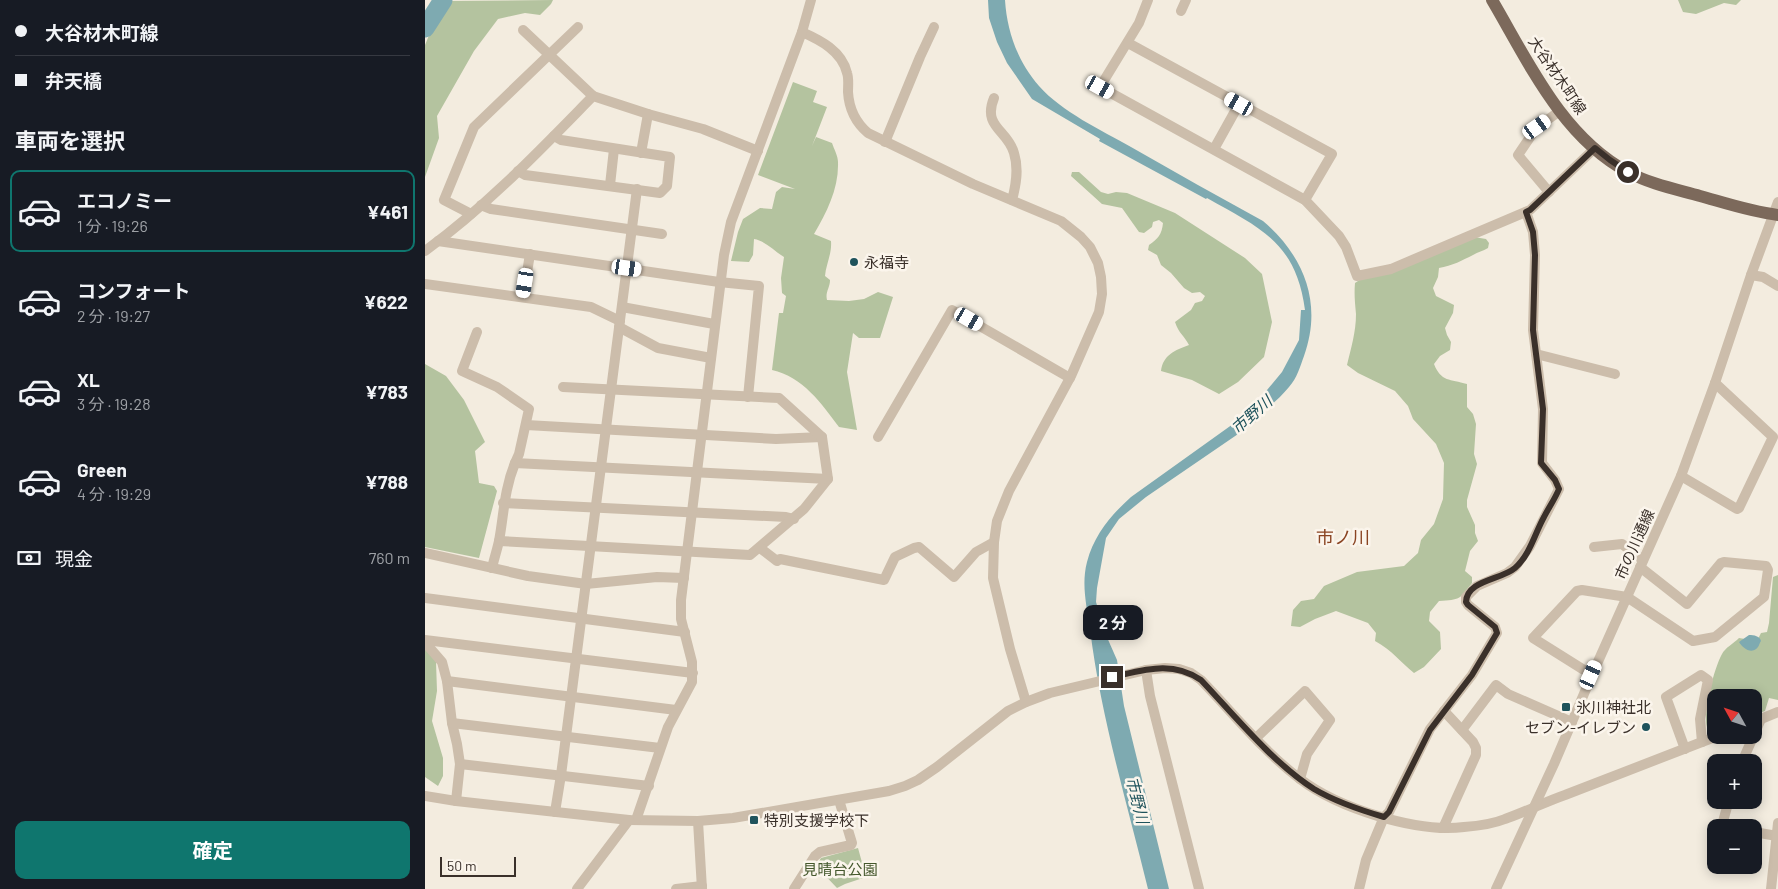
<!DOCTYPE html>
<html lang="ja">
<head>
<meta charset="utf-8">
<style>
  :root { --surface:#171b24; --page:#20242c; --text:#f1f3f6; --muted:#9ea1a6; --line:#363941; --accent:#0f766e }
  body { margin:0; font-family:Barlow,"Noto Sans JP",sans-serif; background:var(--page); color:var(--text); height:100vh; display:flex; flex-direction:column; font-size:19px; white-space:nowrap }
  * { box-sizing:border-box; margin:0 }
  p { font-size:16px; color:var(--muted) }
  .icon { flex:none; width:28px; height:28px; fill:none; stroke:currentColor; stroke-width:2; stroke-linecap:round; stroke-linejoin:round }
  .map { position:relative; flex:1; overflow:hidden }
  .sheet { display:flex; flex-direction:column; background:var(--surface); width:425px }
  .sheet>* { flex:none }
  .banner { display:grid; align-content:center; height:110px; padding:0 15px; background:var(--surface) }
  .needle { width:32px; rotate:310deg }
  .buttons { position:absolute; left:1282px; top:689px; display:grid; gap:10px }
  .buttons a { display:grid; place-items:center; width:55px; height:55px; border-radius:10px; background:var(--surface); box-shadow:0 2px 12px #0003; font-size:25px }
  .scale { position:absolute; left:15px; bottom:12px; width:76px; box-sizing:border-box; padding-left:5px; border:2px solid #3a302a; border-top:0; font-size:14px; line-height:18px; white-space:nowrap; color:#3a302a; -webkit-text-stroke:4px #fbf5ec; paint-order:stroke }
  .end { position:absolute; width:22px; height:22px; margin:-11px; border:6px solid #3a302a; background:#fff; box-shadow:0 0 0 2px #fff }
  .from { border-radius:50% }
  .bubble { position:absolute; height:35px; border-radius:10px; background:var(--surface); box-shadow:0 2px 12px #0003; font-size:16px; font-weight:700; line-height:35px; text-align:center }
  .car { position:absolute; width:15px; height:30px; margin:-15px -8px; border-radius:6px; box-shadow:0 0 4px 1px #0007; background:linear-gradient(#fff 24%,#345 0 40%,#fff 0 76%,#345 0 86%,#fff 0) }
  .banner b { display:flex; align-items:center; gap:18px; height:48px; font-size:19px }
  .banner b+b { border-top:1px solid var(--line) }
  .banner i { width:12px; height:12px; background:var(--text) }
  ul { padding:0; list-style:none }
  li { display:flex; align-items:center; gap:15px; height:82px; margin:0 10px 8px; padding:0 5px; border:2px solid transparent; border-radius:10px }
  li div { flex:1 }
  li b { display:block; font-size:19px }
  li em { font-style:normal; font-weight:700 }
  li.selected { border-color:var(--accent) }
  li>.icon { width:45px; height:45px; stroke-width:1.5 }
  h2 { padding:0 15px; font-size:22px; line-height:60px }
  .pay { display:flex; align-items:center; gap:12px; height:55px; padding:0 15px; font-size:19px }
  .pay p { margin-inline-start:auto }
  .action { display:flex; gap:10px; margin-top:auto; padding:10px 15px }
  .action a { flex:1; height:58px; border-radius:10px; background:var(--accent); color:#fff; font-size:20px; font-weight:700; line-height:58px; text-align:center }
  main { display:flex; flex:1; min-height:0 }
  .map>svg:first-child { display:block }
</style>
</head>
<body>
<main>
<section class="sheet">
<div class="banner">
<b><i class="from"></i>大谷材木町線</b>
<b><i></i>弁天橋</b>
</div>
<h2>車両を選択</h2>
<ul>
<li class="selected"><svg class="icon" aria-label="car" viewBox="0 0 24 24"><path d="M5 17H2v-5l4-1 3-4h7l3 4 3 1v5h-3M9 17h6M6 11h13"/><circle cx="7" cy="17" r="2"/><circle cx="17" cy="17" r="2"/></svg><div><b>エコノミー</b><p>1 分 · 19:26</p></div><em>¥461</em></li>
<li><svg class="icon" aria-label="car" viewBox="0 0 24 24"><path d="M5 17H2v-5l4-1 3-4h7l3 4 3 1v5h-3M9 17h6M6 11h13"/><circle cx="7" cy="17" r="2"/><circle cx="17" cy="17" r="2"/></svg><div><b>コンフォート</b><p>2 分 · 19:27</p></div><em>¥622</em></li>
<li><svg class="icon" aria-label="car" viewBox="0 0 24 24"><path d="M5 17H2v-5l4-1 3-4h7l3 4 3 1v5h-3M9 17h6M6 11h13"/><circle cx="7" cy="17" r="2"/><circle cx="17" cy="17" r="2"/></svg><div><b>XL</b><p>3 分 · 19:28</p></div><em>¥783</em></li>
<li><svg class="icon" aria-label="car" viewBox="0 0 24 24"><path d="M5 17H2v-5l4-1 3-4h7l3 4 3 1v5h-3M9 17h6M6 11h13"/><circle cx="7" cy="17" r="2"/><circle cx="17" cy="17" r="2"/></svg><div><b>Green</b><p>4 分 · 19:29</p></div><em>¥788</em></li>
</ul>
<div class="pay"><svg class="icon" aria-label="cash" viewBox="0 0 24 24"><path d="M3 7h18v10H3z"/><circle cx="12" cy="12" r="2"/></svg>現金<p>760 m</p></div>
<div class="action"><a>確定</a></div>
</section>
<div class="map">
<svg width="1353" height="889" viewBox="0 0 1353 889">
  <rect width="100%" height="100%" fill="#f3ecdf"/>
  <g fill="#b4c39f">
    <polygon points="128,0 126,4 115,15 100,13 73,19 49,51 12,116 14,138 0,177 0,45 7,28 23,1"/>
    <polygon points="1253,0 1316,0 1311,5 1299,3 1271,14 1258,12"/>
    <path d="M368,82L392,91L388,102L402,107L387,146L391,137L407,143C409,149 413,156 413,162C414,188 402,212 389,234L406,241C407,254 401,264 400,276L405,280C405,288 400,292 402,300L424,301L439,299L453,292L468,297L455,338H434L428,333L422,372L432,430L414,427C396,403 378,377 347,370L354,313H358L361,296L357,293L356,278L359,257C349,251 341,241 329,239L328,255L324,262L306,261L313,232L318,219L335,208L347,209L351,192L357,187L370,189L333,175Z"/>
    <path d="M647,172H654L676,192L683,194L691,192L702,193L750,213L820,258L837,274L847,322L839,357L813,382L794,394L767,380L736,371C738,355 750,350 764,345C759,335 754,334 750,322L766,310L770,303L777,301L780,296L775,292L767,293L759,288L746,273L736,265L732,255L723,250L724,245C733,239 737,234 738,223L734,220L728,222L727,227L719,233L714,232L697,208L677,204L646,176Z"/>
    <path d="M1049,237L1061,239L1064,243L1063,248C1058,251 1053,252 1048,255C1038,260 1027,266 1014,268L1013,277L1008,288L1011,296L1029,305L1028,313L1020,328L1022,335L1026,342L1025,350L1015,356L1009,364C1016,382 1025,379 1042,384V407L1048,414L1051,424L1049,454L1052,464L1042,500V507L1050,525V533L1053,541L1045,551L1040,571L1047,577V583C1035,599 1035,600 1014,601L1005,612L1004,621L1015,632L1016,649L999,667L989,673C974,661 968,651 950,641L951,633L943,623L911,611L890,619L875,627L866,626L868,610L876,601L889,599L899,586L932,572L979,566L993,553L996,540L1009,524L1018,499L1019,463L1011,444L988,419L983,406L970,391L933,373L922,365C926,348 931,332 931,314C930,303 929,294 930,283L936,279Z"/>
    <polygon points="0,364 21,376 39,400 60,442 50,451 54,483 69,486 72,491 54,558 0,547"/>
    <path d="M1353,575V700L1344,698L1340,711L1329,715V698H1291V730L1282,727C1278,712 1289,668 1297,654C1300,648 1309,643 1314,638L1332,641L1336,633L1342,632L1344,623L1348,577Z"/>
    <polygon points="0,643 11,662 12,691 7,721 18,758 18,776 13,786 0,777"/>
    <polygon points="433,848 441,877 420,884 412,888 391,866 396,858"/>
  </g>
  <g fill="#7eaab1">
    <path d="M563,0H580C582,32 593,62 614,86C637,112 676,130 706,147C750,172 794,197 838,221C879,256 898,303 879,356C875,367 872,378 864,387C855,398 844,407 833,416L835,419L721,497L694,519L681,538L672,588L671,602L681,635L692,660L699,706L744,889H723C702,803 676,718 665,629C662,607 656,585 662,562C669,535 686,515 706,497L829,409L828,407L857,372L874,340L876,310H880C871,242 835,228 782,198L781,199L674,141L675,139L607,99L582,63L572,42L564,18Z"/>
    <path d="M1324,635C1329,635 1335,636 1336,641C1334,644 1334,647 1331,649C1325,654 1317,647 1314,642Z"/>
  </g>
  <g fill="none" stroke-linecap="round" stroke-linejoin="round">
    <polyline stroke="#7eaab1" stroke-width="19" points="0,28 18,0"/>
    <g stroke="#ccbdab" stroke-width="10">
      <polyline points="723,0 714,23 675,87 880,200 914,236 921,247 932,276 966,269 1105,210 1170,148"/>
      <polyline points="756,11 761,0"/>
      <polyline points="98,30 168,96"/>
      <path d="M377,32C395,40 417,51 422,73C424,78 423,86 423,92C424,109 430,122 443,133L548,184L636,221L656,237L665,247L673,263L676,277L677,294L674,312L646,376L584,491L572,521L569,542L568,578L585,649L601,702"/>
      <polyline points="703,43 907,154 880,200"/>
      <path d="M569,98C557,127 583,130 589,153C594,169 591,185 587,200"/>
      <polyline points="460,142 495,57 509,27"/>
      <polyline points="789,149 814,104"/>
      <polyline points="216,153 223,114"/>
      <polyline points="93,171 100,175 235,193 242,186 245,157 136,140 129,136"/>
      <polyline points="185,185 189,149"/>
      <polyline points="1124,192 1093,155 1112,127 1135,111"/>
      <polyline points="56,205 66,209 237,234"/>
      <polyline points="46,214 19,200 49,127 153,27"/>
      <polyline points="13,241 294,282 334,286 323,397"/>
      <path d="M0,251C62,206 115,150 168,96L223,114L278,129L333,151"/>
      <polyline points="1326,275 1338,277 1353,286"/>
      <polyline points="0,284 166,307 195,321"/>
      <polyline points="98,297 105,254"/>
      <polyline points="197,307 289,324"/>
      <polyline points="194,327 233,348 286,358"/>
      <polyline points="52,332 37,371 72,387 104,409 94,454 90,463"/>
      <polyline points="1111,354 1190,374"/>
      <polyline points="101,425 351,439 397,437"/>
      <polyline points="453,437 527,310 645,378"/>
      <polyline points="1256,476 1312,509 1314,508 1348,437 1290,383"/>
      <polyline points="78,503 361,517 369,519"/>
      <polyline points="74,541 325,555 379,509 403,479 397,437 354,398 138,387"/>
      <polyline points="1169,547 1197,544 1218,560"/>
      <polyline points="335,548 352,561 355,559 459,580 470,557 489,548 494,547 529,577 551,552 569,542"/>
      <polyline points="0,553 103,576 161,584 232,577 259,578"/>
      <path d="M67,568C69,559 72,550 74,541C79,514 79,490 90,463L403,479"/>
      <polyline points="0,598 260,632"/>
      <polyline points="0,640 268,673"/>
      <polyline points="4,641 4,647 17,662 22,681 27,723 32,744 35,764 31,801"/>
      <polyline points="721,670 725,696 774,889"/>
      <polyline points="1167,675 1108,638 1152,591 1157,590 1202,597 1268,641 1290,637 1339,597 1343,570 1341,566 1299,562 1296,563 1262,604 1215,567"/>
      <polyline points="22,681 251,710"/>
      <polyline points="1331,721 1353,712"/>
      <polyline points="27,723 235,748"/>
      <polyline points="1037,730 1071,685 1083,694 1147,722"/>
      <polyline points="831,738 880,691 905,720 882,754 875,779"/>
      <polyline points="1260,749 1241,697 1276,675 1283,680 1275,719 1277,742"/>
      <polyline points="1317,762 1336,719"/>
      <polyline points="35,764 224,786"/>
      <path d="M0,796L31,801L204,820L273,821L308,818L464,791L480,786L493,780L512,767L583,711L601,702L625,693L721,670L740,668L754,669L766,673L776,680C808,713 838,751 875,779C913,808 991,833 1039,827C1052,826 1068,824 1080,819C1100,812 1120,802 1140,795C1192,775 1244,755 1295,735"/>
      <polyline points="1304,800 1297,825 1308,828"/>
      <polyline points="130,812 136,775 212,189"/>
      <polyline points="211,820 243,727 267,682 267,662 256,619 256,600 299,255 306,222 377,32 386,0"/>
      <polyline points="273,821 277,889"/>
      <polyline points="1018,828 1051,755 1051,748 1048,742 1019,711"/>
      <polyline points="1329,832 1352,836"/>
      <polyline points="152,889 204,820"/>
      <polyline points="251,889 277,886"/>
      <polyline points="369,889 390,856 395,852 426,845 427,843 414,800"/>
      <polyline points="934,889 941,860 959,817 964,812 1005,729 1047,675 1072,633 1070,627 1043,605 1041,602 1041,597 1052,586 1082,573 1090,567 1105,546 1134,489 1130,480 1117,463 1118,409 1108,330 1110,255 1108,232 1101,212"/>
      <polyline points="1071,889 1129,764 1167,675 1256,476 1290,383 1326,275 1353,202"/>
      <polyline points="1346,889 1353,823"/>
    </g>
    <path stroke="#7c695b" stroke-width="12" d="M1067,0C1103,61 1137,137 1203,172C1225,184 1250,189 1275,196C1300,203 1327,212 1353,215"/>
  </g>
  <g fill="none" stroke-linecap="round" stroke-linejoin="round">
    <path stroke="#3a302a" stroke-width="6" d="M687,677C719,670 747,660 776,680C809,715 848,763 889,789C911,802 935,810 959,817L964,812L1005,730L1047,675L1072,633L1070,627L1043,605L1041,602C1042,580 1076,580 1090,568C1105,555 1110,533 1119,517C1124,507 1130,499 1134,489L1130,480L1116,463L1118,409L1108,330L1110,255L1108,232L1101,212L1105,210L1170,148L1185,160L1203,172"/>
  </g>
  <g fill="#1f535c" stroke="#fbf5ec" stroke-width="2">
    <circle cx="429" cy="262" r="5"/>
    <rect x="1136" y="702" width="10" height="10" rx="2.5"/>
    <circle cx="1221" cy="727" r="5"/>
    <rect x="324" y="815" width="10" height="10" rx="2.5"/>
  </g>
  <g text-anchor="middle" dominant-baseline="central" stroke-width="5" stroke-linejoin="round" paint-order="stroke">
    <g font-size="15" fill="#3a302a" stroke="#fbf5ec">
      <text transform="translate(1133 75) rotate(56)">大谷材木町線</text>
      <text transform="translate(1209 544) rotate(-66)">市の川通線</text>
    </g>
    <g font-size="15" fill="#3a302a" stroke="#fbf5ec" text-anchor="start">
      <text x="439" y="262">永福寺</text>
      <text x="1151" y="707">氷川神社北</text>
      <text x="1211" y="727" text-anchor="end">セブン-イレブン</text>
      <text x="339" y="820">特別支援学校下</text>
    </g>
    <g font-size="15" fill="#45582d" stroke="#fbf5ec">
      <text x="415" y="869">見晴台公園</text>
    </g>
    <g font-size="16" font-style="italic" fill="#1f535c" stroke="#fbf5ec">
      <text transform="translate(826 414) rotate(-41)">市野川</text>
      <text transform="translate(713 800) rotate(76)">市野川</text>
    </g>
    <g font-size="18" fill="#8a4422" stroke="#fbf5ec">
      <text x="918" y="537">市ノ川</text>
    </g>
  </g>
</svg>
<div class="buttons">
<a><svg class="needle" viewBox="-14 -14 28 28"><path d="M0-13l5 13h-10z" fill="#e53935"/><path d="M0 13l5-13h-10z" fill="#9ea1a6"/></svg></a>
<a>+</a>
<a>−</a>
</div>
<div class="scale">50 m</div>
<i class="end from" style="left:1203px;top:172px"></i>
<i class="end" style="left:687px;top:677px"></i>
<div class="bubble" style="left:658px;top:605px;width:60px">2 分</div>
<i class="car" style="left:675px;top:87px;rotate:119deg"></i>
<i class="car" style="left:814px;top:104px;rotate:299deg"></i>
<i class="car" style="left:1112px;top:127px;rotate:55deg"></i>
<i class="car" style="left:202px;top:268px;rotate:98deg"></i>
<i class="car" style="left:100px;top:283px;rotate:189deg"></i>
<i class="car" style="left:544px;top:319px;rotate:120deg"></i>
<i class="car" style="left:1166px;top:675px;rotate:24deg"></i>
</div>
</main>
</body>
</html>
